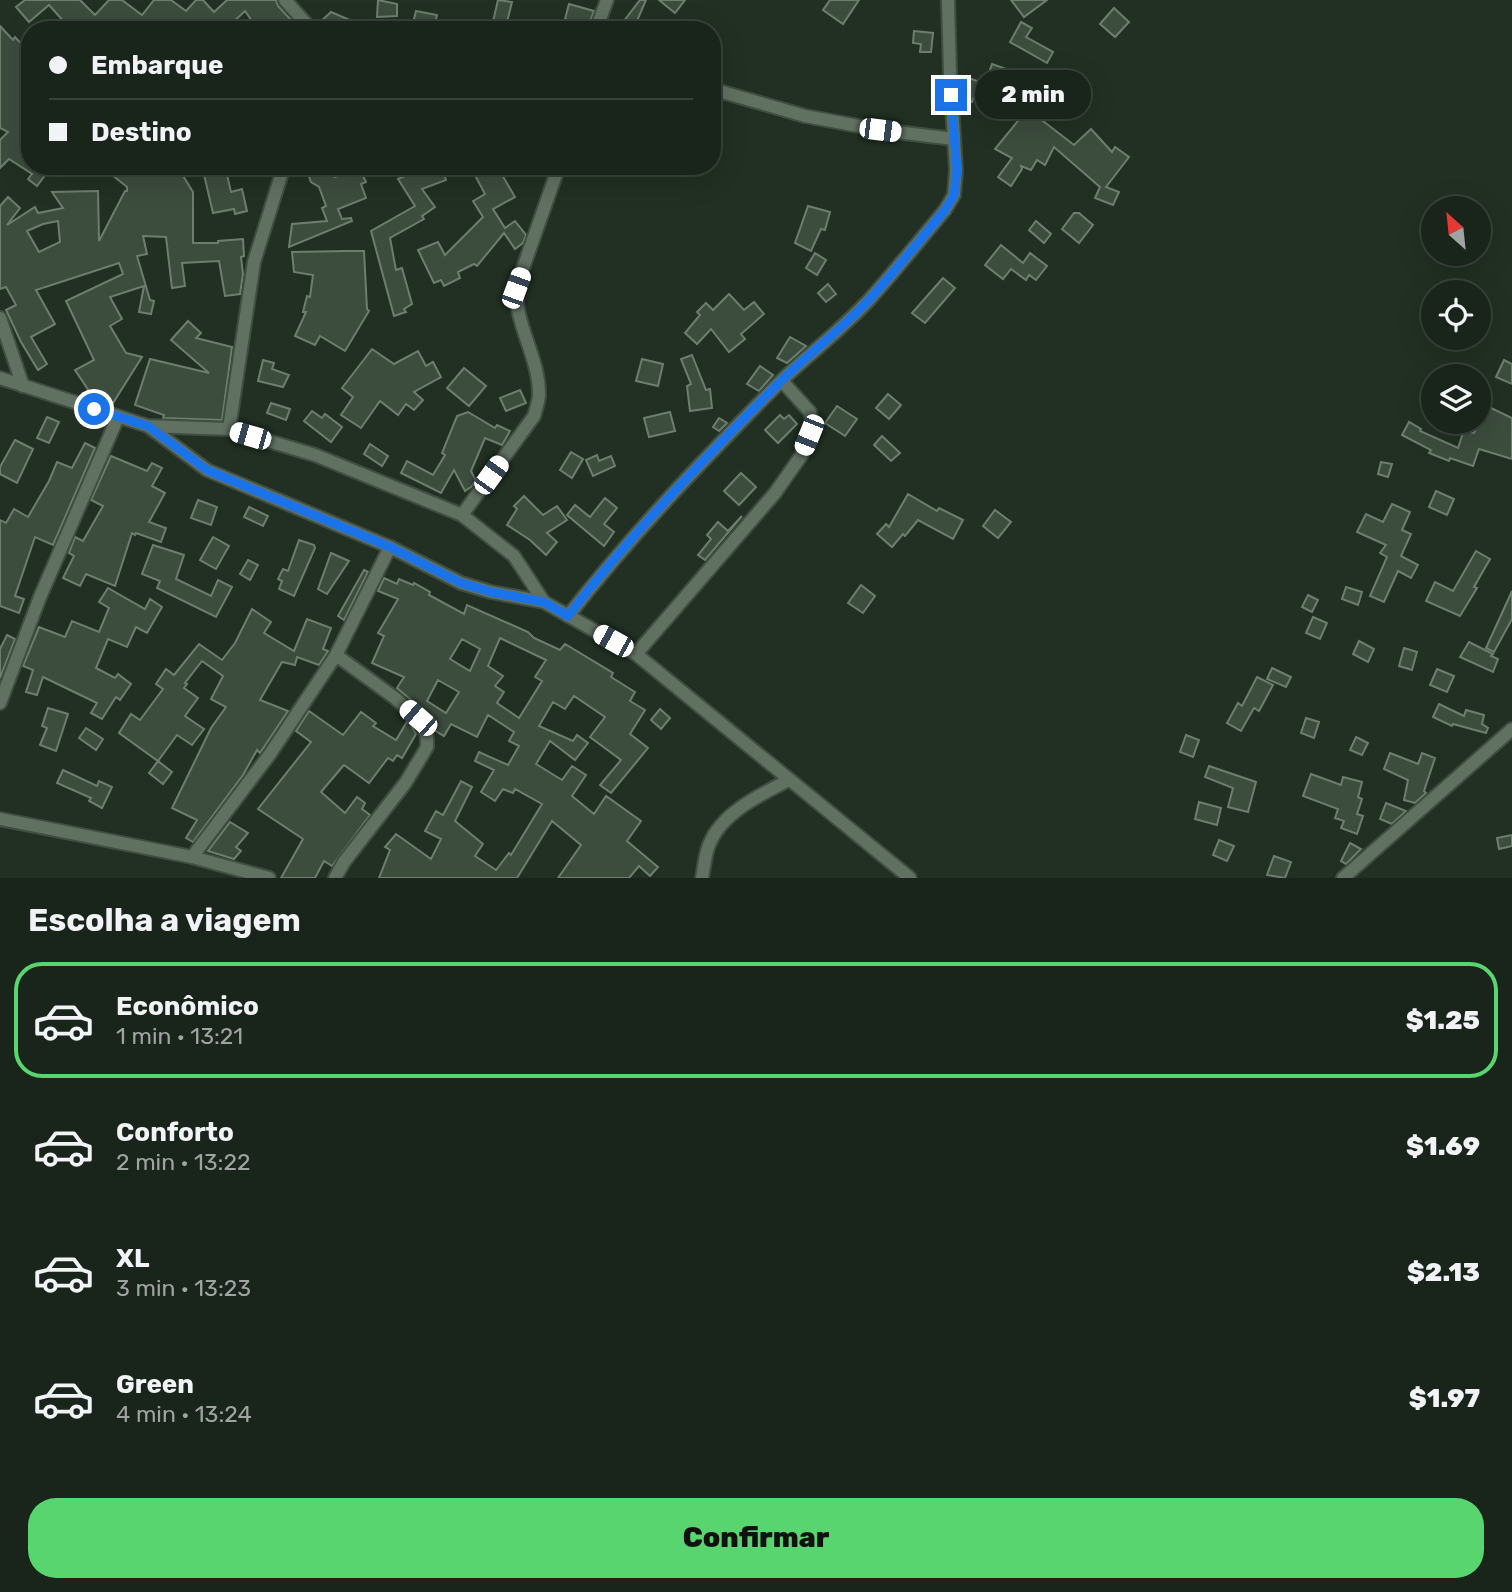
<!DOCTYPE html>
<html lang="pt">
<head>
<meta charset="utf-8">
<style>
  :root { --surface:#19241a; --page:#263027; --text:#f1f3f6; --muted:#9fa4a2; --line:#374139; --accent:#58d56f }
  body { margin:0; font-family:Rubik,sans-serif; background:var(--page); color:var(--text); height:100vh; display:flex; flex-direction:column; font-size:26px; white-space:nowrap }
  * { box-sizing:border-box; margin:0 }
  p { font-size:23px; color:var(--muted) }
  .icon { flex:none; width:38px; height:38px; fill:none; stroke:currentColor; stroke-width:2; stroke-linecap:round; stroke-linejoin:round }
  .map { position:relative; height:878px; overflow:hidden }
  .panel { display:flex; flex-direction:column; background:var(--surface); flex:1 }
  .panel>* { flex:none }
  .hud { position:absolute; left:21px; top:21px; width:700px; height:154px; border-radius:28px; box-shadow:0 7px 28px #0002,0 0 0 2px var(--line); display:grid; align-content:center; height:154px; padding:0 28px; background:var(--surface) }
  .needle { width:46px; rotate:333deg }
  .controls { position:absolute; left:1421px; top:196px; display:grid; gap:14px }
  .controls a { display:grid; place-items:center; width:70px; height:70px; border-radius:50%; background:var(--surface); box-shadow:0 7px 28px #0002,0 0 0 2px var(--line); font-size:35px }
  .end { position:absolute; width:32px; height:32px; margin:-16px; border:9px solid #1a73e8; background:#fff; box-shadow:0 0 0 4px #fff }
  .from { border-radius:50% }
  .bubble { position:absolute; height:49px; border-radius:24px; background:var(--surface); box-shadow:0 7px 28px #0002,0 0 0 2px var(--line); font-size:23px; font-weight:800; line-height:49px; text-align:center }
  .car { position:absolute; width:21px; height:42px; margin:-21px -10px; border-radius:9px; box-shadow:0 0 5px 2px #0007; background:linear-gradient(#fff 24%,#345 0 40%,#fff 0 76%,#345 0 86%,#fff 0) }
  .hud b { display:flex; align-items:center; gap:24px; height:66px; font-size:26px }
  .hud b+b { border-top:2px solid var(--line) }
  .hud i { width:18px; height:18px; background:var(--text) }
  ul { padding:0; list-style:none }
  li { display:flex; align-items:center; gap:21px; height:116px; margin:0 14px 10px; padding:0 14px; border:4px solid transparent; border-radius:28px }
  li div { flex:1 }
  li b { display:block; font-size:26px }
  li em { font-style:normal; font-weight:800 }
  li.on { border-color:var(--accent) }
  li>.icon { width:63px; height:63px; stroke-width:1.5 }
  h2 { padding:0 28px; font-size:32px; line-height:84px }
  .button { display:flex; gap:14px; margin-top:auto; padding:14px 28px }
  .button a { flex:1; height:80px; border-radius:28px; background:var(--accent); color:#111; font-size:28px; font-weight:800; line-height:80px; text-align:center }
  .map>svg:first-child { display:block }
</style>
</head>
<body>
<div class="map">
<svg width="1512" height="878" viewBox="0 0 1512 878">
  <rect width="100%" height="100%" fill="#213022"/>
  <g fill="#3c4c3d" stroke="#6d7e6e" stroke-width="2" fill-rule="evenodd">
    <polygon points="25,0 80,0 95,15 109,0 122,0 142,15 154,0 171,0 186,11 196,0 203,0 214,12 227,0 276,0 278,6 300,30 258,30 245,11 230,25 232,30 106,30 97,22 88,30 60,30 66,24 49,5 29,22 16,7"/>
    <polygon points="378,0 397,4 397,16 377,17"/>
    <polygon points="498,0 512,2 505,30 491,30"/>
    <polygon points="640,0 646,0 633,30 617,30"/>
    <polygon points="659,0 685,0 675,13"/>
    <polygon points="830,0 859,0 843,24 823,10"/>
    <polygon points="1011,0 1047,0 1024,17"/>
    <polygon points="569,4 594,11 588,26 565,19"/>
    <polygon points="1114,8 1129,22 1115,37 1100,24"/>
    <polygon points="416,11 437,15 434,28 413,23"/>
    <polygon points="331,12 373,30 321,30 318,24"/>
    <polygon points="1021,22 1032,28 1026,37 1053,52 1047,63 1010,42"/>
    <polygon points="0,26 13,40 15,37 30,53 30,166 52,166 37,186 28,179 32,174 9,159 0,168 0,140 8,132 0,128"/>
    <polygon points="914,31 933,33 931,52 920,52 921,44 913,43"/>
    <polygon points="992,64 1020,74 1021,72 1032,79 1023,93 1016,88 1004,104 987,92 984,100 974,97 972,102 962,99 969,78 985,84"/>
    <polygon points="1026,111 1030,111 1074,145 1091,129 1112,152 1115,147 1129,157 1106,187 1119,192 1113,205 1095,198 1100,187 1054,147 1045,165 1037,160 1031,170 1021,166 1022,169 1011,186 998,177 1012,158 995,149"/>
    <path d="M101,166H177L193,192V243H218V241L243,239L244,256L241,257L243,274L240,294L225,296L219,261L182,263L185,286L172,288L166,237L143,236L147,254L137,256L150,300L154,301L151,314L139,312L144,286L110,297L122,319L110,326L126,353L142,357L113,403L99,394L95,400L75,370L94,360L66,301L123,274L119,263L36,290L55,324L31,337L47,364L38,370L21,342L6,310L16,305L6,287L0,289V206L8,197L20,208L7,225L35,207L38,213L63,208L52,192L98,191L99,241L125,191H127V187ZM58,221L60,242L39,252L27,231L43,224Z"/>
    <polygon points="202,166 225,166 231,192 242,189 247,211 235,214 234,209 213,213"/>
    <polygon points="305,166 318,166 335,177 359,167 366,182 361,184 366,198 338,209 342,219 351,218 352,221 289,247 292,224 327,221 322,208 326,206 319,187 311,182"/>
    <polygon points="429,166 441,166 446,180 422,189 435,207 422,216 424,219 390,238 396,270 402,268 412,304 404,309 406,312 394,316 371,231 415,206 398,179"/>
    <polygon points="470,166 497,166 515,197 493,209 505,228 515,221 526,235 523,243 515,249 504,233 477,266 474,264 458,272 460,278 444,286 441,280 434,283 418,250 438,242 445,255 483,217 473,201 485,194"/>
    <polygon points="808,206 830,212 825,230 821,229 811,251 795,243"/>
    <polygon points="1074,213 1079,213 1093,225 1079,243 1062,229"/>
    <polygon points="1036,221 1051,234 1044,243 1029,230"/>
    <polygon points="1001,245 1023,263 1030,253 1047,266 1036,280 1029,275 1026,280 1011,269 1003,279 985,265"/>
    <polygon points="346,251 364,251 367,309 369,311 345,351 320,336 315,345 295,336 306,312 303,312 307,296 310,297 313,275 294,272 292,252"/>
    <polygon points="815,253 826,260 817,275 806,268"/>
    <polygon points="943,278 955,288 925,323 912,313"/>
    <polygon points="828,284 836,294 826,302 818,293"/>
    <polygon points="729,294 744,310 754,302 764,314 741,334 745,339 729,352 711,329 697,344 685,333 700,315 697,312 706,303 713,310"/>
    <polygon points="188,321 201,333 196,338 232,347 222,420 163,418 164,415 135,405 150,359 209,373 171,340"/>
    <polygon points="790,337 806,346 787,363 777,358"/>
    <polygon points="372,349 394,364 418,351 426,366 433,362 441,377 414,392 423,400 414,410 406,404 398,415 380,401 361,428 341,415 353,397 342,388"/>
    <polygon points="692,355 706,390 710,389 712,408 690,411 687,386 691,384 681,359"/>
    <polygon points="642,359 663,364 658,386 636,381"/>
    <polygon points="263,360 274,363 272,369 289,375 283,387 258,381"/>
    <polygon points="1504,360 1512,364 1512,384 1496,377"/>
    <polygon points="760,366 773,375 759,391 747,384"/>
    <polygon points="464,368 486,386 469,406 447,388"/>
    <polygon points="520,390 526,403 506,411 500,398"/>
    <polygon points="888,394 901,405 889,419 876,408"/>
    <polygon points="271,403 290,409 286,420 267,413"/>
    <polygon points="837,406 857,419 845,436 825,423"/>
    <polygon points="1487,406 1512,418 1512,459 1479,449 1473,466 1450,458 1449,461 1429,453 1431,450 1402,435 1409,422 1421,429 1420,431 1458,448 1464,430 1474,433"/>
    <polygon points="312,411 322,418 325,414 342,427 331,442 304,421"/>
    <polygon points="468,412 495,428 497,425 510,431 502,445 485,438 471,471 476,481 471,487 465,491 454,470 441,493 401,473 407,461 433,475 445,455 442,453 457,416"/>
    <polygon points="670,412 675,431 649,437 644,418"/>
    <polygon points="780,415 784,419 789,415 797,424 778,443 765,430"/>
    <polygon points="47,417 59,422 49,443 37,438"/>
    <polygon points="719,418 727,423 719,431 713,427"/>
    <polygon points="882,436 900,453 891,461 874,445"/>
    <polygon points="15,440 33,449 17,483 0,474 0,467"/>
    <polygon points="85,443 95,448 53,545 35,537 15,596 24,599 19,613 0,606 0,520 6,523 14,509 28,517 49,481 57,462 72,468"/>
    <polygon points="370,444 388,456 382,466 364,454"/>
    <polygon points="571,452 583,459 572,478 560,470"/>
    <polygon points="597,455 599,461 611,456 615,466 593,476 586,460"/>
    <polygon points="111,456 147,471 152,463 162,468 152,486 165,493 149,522 166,528 161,542 136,533 135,535 132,533 115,586 86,574 80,586 63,578 74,556 69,553 75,537 83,541 103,506 91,500"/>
    <polygon points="1381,462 1392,464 1388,477 1378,474"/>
    <polygon points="741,473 756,487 739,505 724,491"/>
    <polygon points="1436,491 1454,499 1447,515 1429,507"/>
    <polygon points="908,494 937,511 939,508 963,520 953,539 918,520 905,536 903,534 892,547 877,534 886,524 889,527"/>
    <polygon points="524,496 543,515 557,506 567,520 547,533 557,542 546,555 530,540 507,525 517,509 514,506"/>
    <polygon points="605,498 617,508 604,524 614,532 604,546 567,515 575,505 590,517"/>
    <polygon points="198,500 217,507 211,525 191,518"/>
    <polygon points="1392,504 1410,512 1402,530 1411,534 1401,556 1418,565 1411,578 1398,571 1384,602 1370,596 1387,557 1380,553 1386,545 1357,532 1366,514 1383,522"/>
    <polygon points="249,507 268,516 263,526 244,517"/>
    <polygon points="995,510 1011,522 998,538 983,526"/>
    <polygon points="742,516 705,560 698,555 711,539 707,535 718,522 728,531"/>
    <polygon points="213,537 229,546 216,569 200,560"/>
    <polygon points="299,540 314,545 315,548 294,596 279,589 282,581 278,579 283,569 288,571"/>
    <polygon points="153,545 184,555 176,579 211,596 218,580 232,587 216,617 157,588 160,581 142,574"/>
    <polygon points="1476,551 1490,559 1474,587 1477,588 1460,616 1426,601 1435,582 1453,591"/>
    <polygon points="331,553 349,561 327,594 318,589"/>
    <polygon points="248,560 258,565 250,580 240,574"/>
    <polygon points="364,570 368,572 344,620 338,616"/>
    <path d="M384,578L397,584L399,579L413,585L414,583L430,592L429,595L464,614L467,605L528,632L534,638L560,650L565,644L613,673L611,677L635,692L630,701L645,710L630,734L648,748L611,793L600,785L621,760L590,737L605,717L574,696L565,709L553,702L539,726L573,741L577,735L588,743L575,760L550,741L536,764L562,780L572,766L586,775L572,796L594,814L606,796L641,821L627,841L658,867L650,876L639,866L629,878H558L581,845L552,821L517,878H379L390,850L385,847L396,834L431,859L441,839L425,831L436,811L443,815L461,781L472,787L455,821L483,844L475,856L496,870L509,853L511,855L542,804L515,789L513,793L503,789L495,801L481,792L494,770L475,761L479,752L508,765L519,746L509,741L514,732L488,715L477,737L451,724L444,736L434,730L424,711L397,688L404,677L372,663L384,636L378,633L398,599L378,591ZM500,638L546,660L535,677L542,681L519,718L497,703L504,692L495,686L503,676L488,666ZM462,639L480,649L470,671L450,659ZM438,680L459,692L446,713L427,701Z"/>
    <polygon points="861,585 875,596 863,613 848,603"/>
    <polygon points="1346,587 1362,592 1358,605 1342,599"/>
    <polygon points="108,588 145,609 150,599 162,607 147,633 136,627 127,647 108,639 96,668 115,678 118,674 131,684 120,700 116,697 102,719 91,713 97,703 43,677 37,695 26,692 33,670 23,666 39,627 65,637 72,621 99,632 109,608 99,602"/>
    <polygon points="1512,591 1512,619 1494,652 1486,648"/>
    <polygon points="1308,595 1318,600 1312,612 1302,607"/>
    <polygon points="252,609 271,622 264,633 294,651 307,619 331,628 323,649 328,651 319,665 297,657 295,665 282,662 260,700 288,711 260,753 257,750 243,775 193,842 186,838 197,820 172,808 211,728 226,707 211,699 223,676 202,661 185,683 187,684 184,688 198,698 185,716 204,729 192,745 177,735 158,761 119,733 131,714 140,720 163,689 156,684 166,669 174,675 199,644 222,660 235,643"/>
    <polygon points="1313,617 1327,623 1320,639 1306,633"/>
    <polygon points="7,635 15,639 0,678 0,649"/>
    <polygon points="1359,641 1374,649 1368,662 1353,654"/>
    <polygon points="1469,642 1493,654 1491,656 1498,659 1493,672 1460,657"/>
    <polygon points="1404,648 1417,652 1412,670 1399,666"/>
    <polygon points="1272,668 1291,677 1286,687 1267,679"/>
    <polygon points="1437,669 1454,676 1447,692 1430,685"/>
    <polygon points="1257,677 1273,685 1259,711 1254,708 1241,731 1227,723 1238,703 1242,706"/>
    <polygon points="1439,704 1464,716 1466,710 1484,715 1482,724 1488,728 1486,733 1453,724 1452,726 1433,717"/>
    <polygon points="48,708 68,714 56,751 40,745 47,728 42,726"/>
    <polygon points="660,709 670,718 661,729 651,720"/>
    <polygon points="309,711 343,735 361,712 376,723 373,726 396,740 408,720 416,734 402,758 397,755 393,761 388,758 369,783 344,765 343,766 321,792 345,813 357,797 365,803 362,809 370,815 332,866 324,861 315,878 281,878 303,839 258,809 311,742 296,731"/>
    <polygon points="1306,718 1319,722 1314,738 1301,733"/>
    <polygon points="86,728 103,739 96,750 79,738"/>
    <polygon points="1186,735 1199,740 1193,757 1180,752"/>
    <polygon points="1356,737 1368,743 1362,755 1350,750"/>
    <polygon points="1390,753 1418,764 1422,753 1435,758 1424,791 1426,793 1415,803 1404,800 1408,780 1384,769"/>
    <polygon points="158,761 172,772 163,784 149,773"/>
    <polygon points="1209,766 1256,782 1248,812 1228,807 1233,788 1205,777"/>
    <polygon points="63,770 97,786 99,781 112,787 102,808 89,801 91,798 57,783"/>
    <polygon points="1311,774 1341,785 1343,777 1362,782 1358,797 1362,799 1357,814 1363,816 1357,834 1341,828 1344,821 1335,818 1338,809 1303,796"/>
    <polygon points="1199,802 1221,808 1217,825 1195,819"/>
    <polygon points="1386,803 1406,811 1392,824 1380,819"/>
    <polygon points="230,822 248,833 236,847 241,851 234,859 208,851"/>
    <polygon points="1512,835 1512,846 1499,849 1497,838"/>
    <polygon points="1219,840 1234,846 1227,861 1213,855"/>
    <polygon points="1350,843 1361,849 1346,864 1341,861"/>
    <polygon points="1274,856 1291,862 1285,878 1267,875"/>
  </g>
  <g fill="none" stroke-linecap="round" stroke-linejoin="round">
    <g stroke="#404d41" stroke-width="16">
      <g id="street">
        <polyline points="285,0 312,30"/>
        <polyline points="596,30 607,0"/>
        <polyline points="712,89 805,116 880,130 954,139"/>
        <polyline points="0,318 23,386"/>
        <polyline points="0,378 148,426 229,429 315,455 462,515 514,556 544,602"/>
        <polyline points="148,426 207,470 390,547 461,583 491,592 544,602 636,654 910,878"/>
        <polyline points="229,429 254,262 284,166"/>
        <path d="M462,515L534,416C536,409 539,401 539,394C539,357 515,325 516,288L559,166"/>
        <path d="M568,616C633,533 705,458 779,383C808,355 841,330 869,300C895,271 920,240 945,210L954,195L956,170L950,73L948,0"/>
        <polyline points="636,654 775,493 801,456 812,423 810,412 782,381"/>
        <polyline points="0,703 40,597 118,417"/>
        <polyline points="0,819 192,857 269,878"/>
        <polyline points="192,857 270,754 336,655"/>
        <polyline points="335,878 344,862 406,782 427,747 427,736 418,718 395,698 336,655 390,547"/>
        <path d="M702,878C704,868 705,855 709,845C721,813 760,795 789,780"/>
        <polyline points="1343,878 1512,729"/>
      </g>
    </g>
    <use href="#street" stroke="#607061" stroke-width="12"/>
  </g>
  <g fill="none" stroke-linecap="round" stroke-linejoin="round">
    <path stroke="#1a73e8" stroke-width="9" d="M94,409L148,426L207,470L390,547L461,583L491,592L544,602L568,616C632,533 705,458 779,383C808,354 841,330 869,300C895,271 920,240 945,210L954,195L957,170L951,95"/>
  </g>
</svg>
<div class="controls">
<a><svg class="needle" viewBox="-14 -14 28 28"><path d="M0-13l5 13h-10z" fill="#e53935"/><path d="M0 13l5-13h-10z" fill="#9fa4a2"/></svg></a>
<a><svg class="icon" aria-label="locate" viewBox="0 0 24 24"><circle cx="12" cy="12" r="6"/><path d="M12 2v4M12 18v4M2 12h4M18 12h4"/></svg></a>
<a><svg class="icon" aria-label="layers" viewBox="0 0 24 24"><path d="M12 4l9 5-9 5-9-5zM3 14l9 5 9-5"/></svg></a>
</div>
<i class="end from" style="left:94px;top:409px"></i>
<i class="end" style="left:951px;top:95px"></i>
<div class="bubble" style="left:975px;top:70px;width:116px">2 min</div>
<i class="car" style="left:880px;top:130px;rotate:97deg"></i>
<i class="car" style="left:516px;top:288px;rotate:20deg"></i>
<i class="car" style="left:809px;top:435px;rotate:202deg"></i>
<i class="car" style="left:250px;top:436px;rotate:286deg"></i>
<i class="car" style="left:491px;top:475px;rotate:36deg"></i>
<i class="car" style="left:613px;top:641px;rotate:299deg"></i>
<i class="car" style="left:418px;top:718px;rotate:311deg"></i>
<div class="hud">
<b><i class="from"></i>Embarque</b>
<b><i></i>Destino</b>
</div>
</div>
<section class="panel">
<h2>Escolha a viagem</h2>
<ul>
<li class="on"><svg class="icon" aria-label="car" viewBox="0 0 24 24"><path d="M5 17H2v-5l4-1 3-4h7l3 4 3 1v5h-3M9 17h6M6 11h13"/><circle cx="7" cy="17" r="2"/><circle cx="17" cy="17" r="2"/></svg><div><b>Econômico</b><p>1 min · 13:21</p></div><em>$1.25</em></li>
<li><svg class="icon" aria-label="car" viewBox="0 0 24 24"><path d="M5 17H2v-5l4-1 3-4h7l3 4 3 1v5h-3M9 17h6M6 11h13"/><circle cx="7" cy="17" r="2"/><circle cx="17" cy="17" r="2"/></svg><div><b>Conforto</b><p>2 min · 13:22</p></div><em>$1.69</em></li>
<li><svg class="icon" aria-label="car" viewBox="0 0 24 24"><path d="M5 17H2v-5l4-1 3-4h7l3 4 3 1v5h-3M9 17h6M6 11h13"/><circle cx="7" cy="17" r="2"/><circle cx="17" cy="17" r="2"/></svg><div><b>XL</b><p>3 min · 13:23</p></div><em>$2.13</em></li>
<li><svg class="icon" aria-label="car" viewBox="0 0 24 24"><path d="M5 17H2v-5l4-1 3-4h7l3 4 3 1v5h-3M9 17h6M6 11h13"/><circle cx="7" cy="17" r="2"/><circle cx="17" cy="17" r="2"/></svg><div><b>Green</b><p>4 min · 13:24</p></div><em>$1.97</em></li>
</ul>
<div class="button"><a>Confirmar</a></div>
</section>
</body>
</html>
